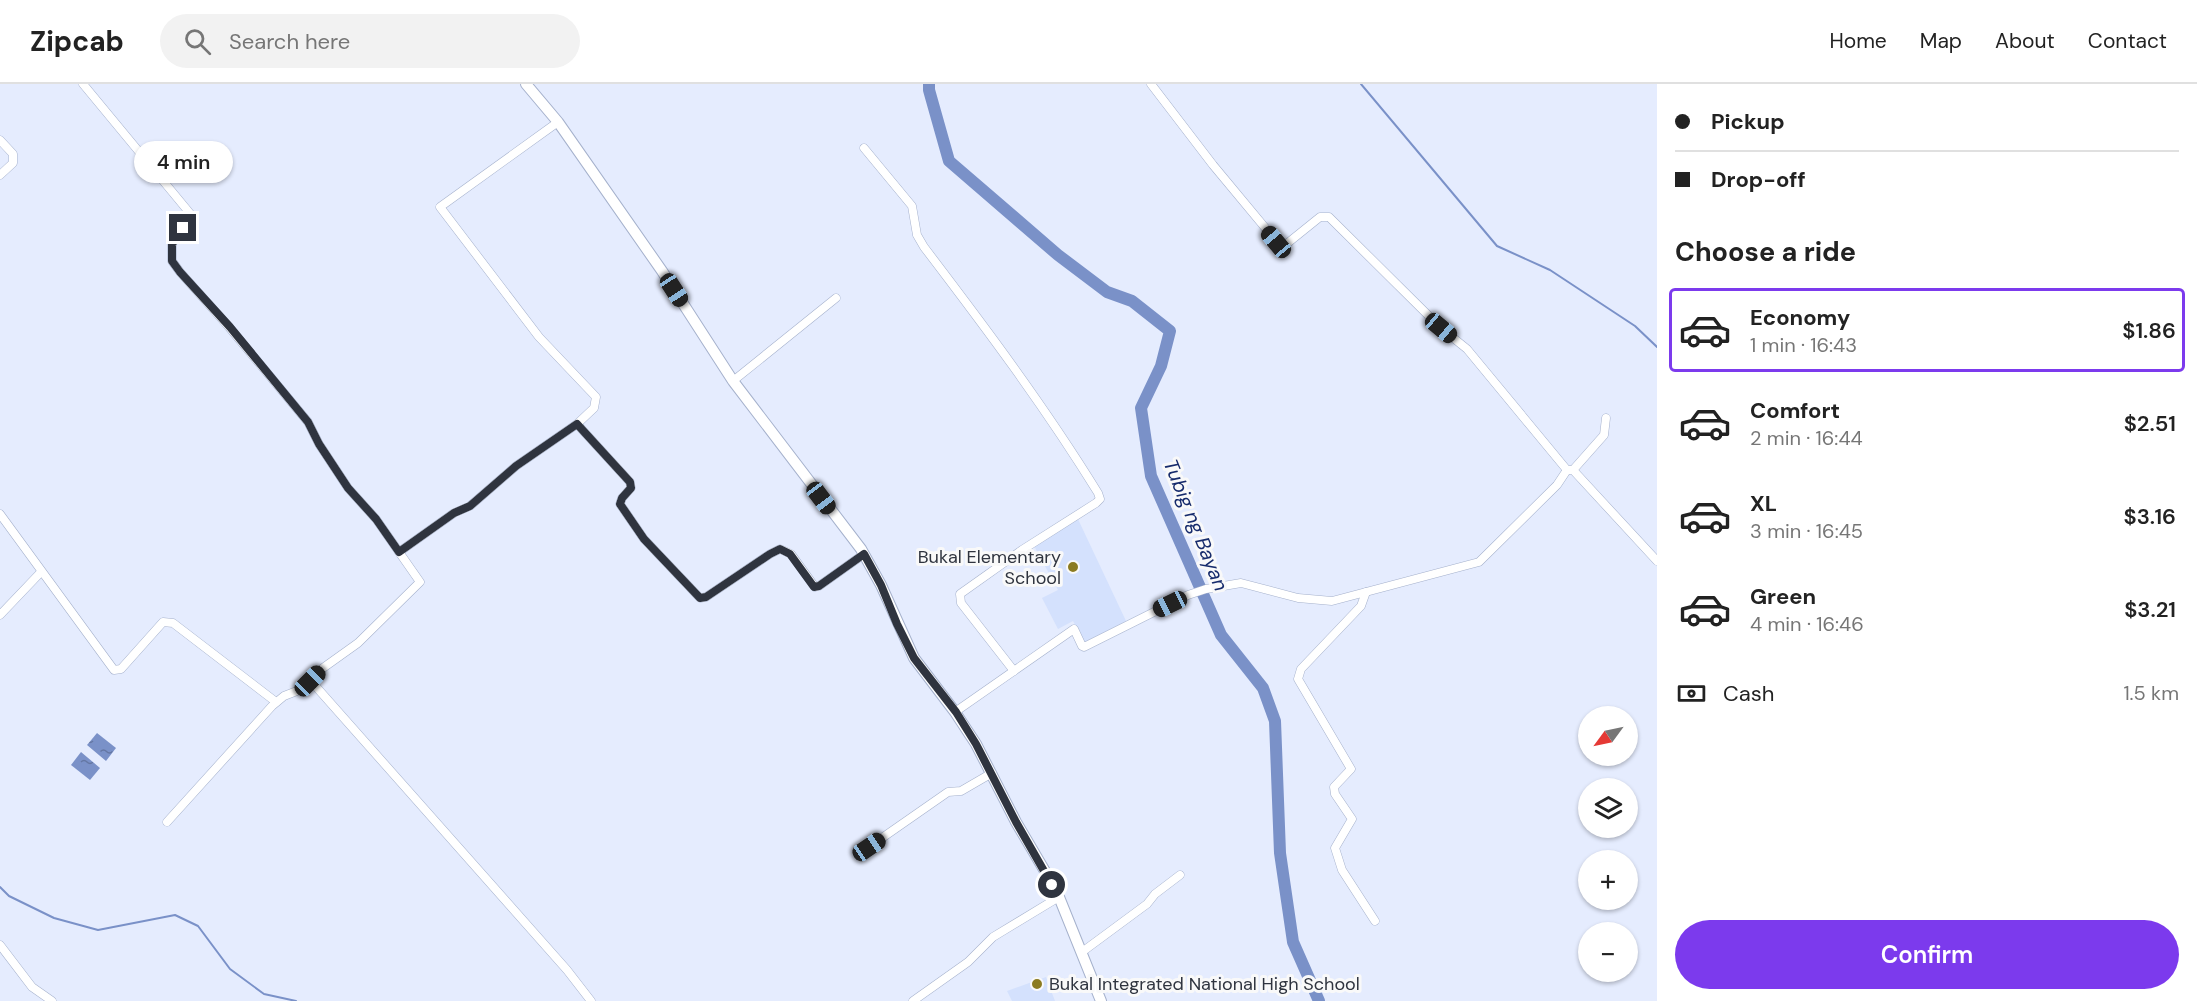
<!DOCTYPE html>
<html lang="en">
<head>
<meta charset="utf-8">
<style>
  :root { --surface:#fff; --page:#f2f2f2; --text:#222; --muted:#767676; --line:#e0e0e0; --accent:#7c3aed }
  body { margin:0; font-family:"DM Sans",sans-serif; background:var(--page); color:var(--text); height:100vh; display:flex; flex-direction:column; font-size:22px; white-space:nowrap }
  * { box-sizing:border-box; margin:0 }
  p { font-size:20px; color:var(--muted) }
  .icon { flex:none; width:33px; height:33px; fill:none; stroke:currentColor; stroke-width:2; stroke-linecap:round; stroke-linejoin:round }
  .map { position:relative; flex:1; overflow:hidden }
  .details { display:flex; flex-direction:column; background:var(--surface); width:540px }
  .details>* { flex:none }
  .guide { display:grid; align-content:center; height:132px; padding:0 18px; background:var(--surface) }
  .needle { width:39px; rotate:237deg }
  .controls { position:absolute; left:1578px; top:622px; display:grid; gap:12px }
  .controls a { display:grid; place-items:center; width:60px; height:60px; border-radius:50%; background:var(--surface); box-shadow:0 2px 4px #0004; font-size:30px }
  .end { position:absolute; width:27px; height:27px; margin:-14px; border:8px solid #2f343f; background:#fff; box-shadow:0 0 0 3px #fff }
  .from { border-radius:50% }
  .bubble { position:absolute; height:42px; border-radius:21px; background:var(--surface); box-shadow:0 2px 4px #0004; font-size:20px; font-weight:600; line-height:42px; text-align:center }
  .car { position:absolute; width:18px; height:36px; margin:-18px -9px; border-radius:8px; box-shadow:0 0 4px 2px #0007; background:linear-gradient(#222 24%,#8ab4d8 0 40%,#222 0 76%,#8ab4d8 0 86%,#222 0) }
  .guide b { display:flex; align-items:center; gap:21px; height:57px; font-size:22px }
  .guide b+b { border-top:2px solid var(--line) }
  .guide i { width:15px; height:15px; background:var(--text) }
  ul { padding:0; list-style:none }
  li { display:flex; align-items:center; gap:18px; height:84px; margin:0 12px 9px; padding:0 6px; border:3px solid transparent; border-radius:6px }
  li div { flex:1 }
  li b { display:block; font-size:22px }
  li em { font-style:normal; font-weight:600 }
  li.selected { border-color:var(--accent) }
  li>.icon { width:54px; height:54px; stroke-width:1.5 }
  h2 { padding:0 18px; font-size:27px; line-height:72px }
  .pay { display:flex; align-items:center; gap:15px; height:66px; padding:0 18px; font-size:22px }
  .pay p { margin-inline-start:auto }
  .button { display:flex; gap:12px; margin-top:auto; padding:12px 18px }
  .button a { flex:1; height:69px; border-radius:36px; background:var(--accent); color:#fff; font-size:24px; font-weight:600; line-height:69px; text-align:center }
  header { display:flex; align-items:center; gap:36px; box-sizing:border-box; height:84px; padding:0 30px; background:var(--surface); border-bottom:2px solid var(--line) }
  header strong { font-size:28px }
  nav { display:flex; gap:33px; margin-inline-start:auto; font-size:21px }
  .search { width:420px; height:54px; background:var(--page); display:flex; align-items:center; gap:15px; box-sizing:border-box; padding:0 21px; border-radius:33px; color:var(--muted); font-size:22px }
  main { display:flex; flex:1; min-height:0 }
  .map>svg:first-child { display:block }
</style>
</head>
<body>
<header>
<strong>Zipcab</strong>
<div class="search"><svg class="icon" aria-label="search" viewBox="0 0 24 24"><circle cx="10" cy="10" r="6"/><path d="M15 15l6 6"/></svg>Search here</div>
<nav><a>Home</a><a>Map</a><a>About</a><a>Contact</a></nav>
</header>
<main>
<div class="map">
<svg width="1657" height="917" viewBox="0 0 1657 917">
  <defs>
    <pattern id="water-ripples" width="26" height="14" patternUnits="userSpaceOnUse" patternTransform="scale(1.5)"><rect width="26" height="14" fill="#7a91c8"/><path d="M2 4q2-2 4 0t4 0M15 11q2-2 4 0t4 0" fill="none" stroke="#6477a4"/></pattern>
  </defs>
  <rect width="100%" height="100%" fill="#e5ecfe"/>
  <g fill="#d4e1fd">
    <polygon points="1077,433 1126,537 1085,559 1073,537 1058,545 1042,514 1058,506 1033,460"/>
    <polygon points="1046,893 1055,917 1012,917 1007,907"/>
  </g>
  <g fill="url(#water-ripples)">
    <polygon points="97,649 116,664 106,677 87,661"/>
    <polygon points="81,668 100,684 90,696 71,681"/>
  </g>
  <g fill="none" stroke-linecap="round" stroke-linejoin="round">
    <g stroke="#7a91c8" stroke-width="2">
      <polyline points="1361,0 1497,162 1550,186 1635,242 1657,263"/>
      <polyline points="0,803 9,812 54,834 98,846 175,831 198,842 230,885 264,910 296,917"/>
    </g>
    <polyline stroke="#7a91c8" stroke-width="12" points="929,0 929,6 949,77 1058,171 1107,208 1132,217 1170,247 1161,282 1141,324 1151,392 1221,551 1263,604 1275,637 1280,769 1293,858 1319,917"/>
    <g stroke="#a5b1cc" stroke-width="9">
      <g id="street">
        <polyline points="83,0 193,133 183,144 172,160 172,177 180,188 229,243 308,338 319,360 348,404 376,435 420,498 358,559 323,584 302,605 284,612 272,622 167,738"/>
        <polyline points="1151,0 1213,81 1277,158 1284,162 1320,133 1329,133 1441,244 1467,265 1567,386"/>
        <polyline points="0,56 13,70 13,79 0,91"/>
        <path d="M864,64L912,122L917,151L924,163C985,243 1045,323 1098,409L1100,415L1096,419L1022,466L960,510L961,519L1014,587"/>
        <polyline points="733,297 836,214"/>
        <polyline points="577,340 630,398 631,404 622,414 620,420 644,455 700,514 706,513 770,470 780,465 791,470 815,503 819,502 864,470"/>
        <polyline points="1573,386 1604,351 1606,334"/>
        <polyline points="0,430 114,586 121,585 163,538 173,539 276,618"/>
        <polyline points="399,468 454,429 470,422 516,382 577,340 594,324 596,313 539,253 440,123 558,38"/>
        <polyline points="1366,508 1361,522 1301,585 1298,595 1351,685 1334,703 1335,710 1352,735 1335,764 1342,786 1375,837"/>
        <polyline points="0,531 41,488"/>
        <polyline points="311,597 567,886 591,917"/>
        <polyline points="955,628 1074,545 1082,562 1084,563 1188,511 1206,505 1241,499 1298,514 1332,517 1479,478 1557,401 1567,386 1573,386 1657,477"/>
        <polyline points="869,763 948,708 961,707 992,689"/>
        <polyline points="0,861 32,903 52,917"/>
        <polyline points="1082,868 1147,820 1155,810 1180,791"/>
        <polyline points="913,917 968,878 993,853 1059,813"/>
      </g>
    </g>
    <g stroke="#a5b1cc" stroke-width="12">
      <polyline id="secondary" points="526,0 558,38 662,187 733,297 861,465 881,501 914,574 955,628 976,660 1016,738 1046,789 1059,813 1101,917"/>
    </g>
    <use href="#street" stroke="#fff" stroke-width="8"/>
    <use href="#secondary" stroke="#fff" stroke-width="10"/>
  </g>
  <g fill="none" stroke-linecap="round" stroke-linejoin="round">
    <polyline stroke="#2f343f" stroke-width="8" points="183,144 172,160 172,177 180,188 230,243 308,338 319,360 348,404 376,435 399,468 454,429 470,422 516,382 577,340 630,398 631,404 622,414 620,420 644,455 700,514 706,513 770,470 780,465 790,470 814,503 819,502 864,470 881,501 897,540 914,574 956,628 976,660 1016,738 1052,801"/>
  </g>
  <g fill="#8b7b20" stroke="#f9f9f9" stroke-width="2">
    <circle cx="1073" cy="483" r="6"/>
    <circle cx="1037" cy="900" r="6"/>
  </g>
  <g text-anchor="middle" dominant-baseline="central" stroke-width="6" stroke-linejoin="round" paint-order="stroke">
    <g font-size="18" fill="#2f343f" stroke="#f9f9f9" text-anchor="end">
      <text x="1061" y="473">Bukal Elementary<tspan x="1061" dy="21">School</tspan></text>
      <text x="1049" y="900" text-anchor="start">Bukal Integrated National High School</text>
    </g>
    <g font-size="20" font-style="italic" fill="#162b6c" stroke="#f9f9f9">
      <text transform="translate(1196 441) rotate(68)">Tubig ng Bayan</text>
    </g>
  </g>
</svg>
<div class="controls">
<a><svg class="needle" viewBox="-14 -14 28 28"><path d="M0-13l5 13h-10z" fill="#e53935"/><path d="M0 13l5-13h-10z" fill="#767676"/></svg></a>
<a><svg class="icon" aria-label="layers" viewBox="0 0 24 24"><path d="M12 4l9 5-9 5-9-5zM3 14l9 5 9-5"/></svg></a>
<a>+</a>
<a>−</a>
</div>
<i class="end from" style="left:1052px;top:801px"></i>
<i class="end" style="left:183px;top:144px"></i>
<div class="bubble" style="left:134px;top:57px;width:99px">4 min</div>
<i class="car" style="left:1276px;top:158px;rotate:320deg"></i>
<i class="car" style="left:674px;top:206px;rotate:147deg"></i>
<i class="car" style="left:1441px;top:244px;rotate:130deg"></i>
<i class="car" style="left:821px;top:414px;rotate:143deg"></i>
<i class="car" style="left:1170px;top:520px;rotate:244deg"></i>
<i class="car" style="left:310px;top:597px;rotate:45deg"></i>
<i class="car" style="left:869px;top:763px;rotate:56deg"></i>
</div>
<section class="details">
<div class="guide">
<b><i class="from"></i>Pickup</b>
<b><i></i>Drop-off</b>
</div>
<h2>Choose a ride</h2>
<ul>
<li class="selected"><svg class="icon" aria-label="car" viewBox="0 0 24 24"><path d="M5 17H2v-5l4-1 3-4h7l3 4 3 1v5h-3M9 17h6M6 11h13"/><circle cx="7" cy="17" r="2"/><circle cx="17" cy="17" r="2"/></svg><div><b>Economy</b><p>1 min · 16:43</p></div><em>$1.86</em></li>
<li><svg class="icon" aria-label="car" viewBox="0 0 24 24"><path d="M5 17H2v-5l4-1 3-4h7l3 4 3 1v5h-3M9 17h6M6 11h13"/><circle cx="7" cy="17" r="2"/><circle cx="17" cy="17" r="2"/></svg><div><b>Comfort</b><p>2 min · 16:44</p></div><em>$2.51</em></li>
<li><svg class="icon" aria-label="car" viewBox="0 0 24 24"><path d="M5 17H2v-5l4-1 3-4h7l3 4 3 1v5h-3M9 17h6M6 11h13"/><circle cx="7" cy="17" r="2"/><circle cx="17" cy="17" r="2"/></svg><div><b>XL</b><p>3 min · 16:45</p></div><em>$3.16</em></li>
<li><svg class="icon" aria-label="car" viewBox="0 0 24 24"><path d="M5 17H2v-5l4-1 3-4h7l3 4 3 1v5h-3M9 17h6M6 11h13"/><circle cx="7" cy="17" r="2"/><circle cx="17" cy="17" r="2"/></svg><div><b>Green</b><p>4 min · 16:46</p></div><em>$3.21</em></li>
</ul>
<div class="pay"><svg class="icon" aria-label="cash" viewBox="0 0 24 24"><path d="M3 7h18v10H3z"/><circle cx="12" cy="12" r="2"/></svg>Cash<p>1.5 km</p></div>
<div class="button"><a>Confirm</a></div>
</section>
</main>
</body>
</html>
